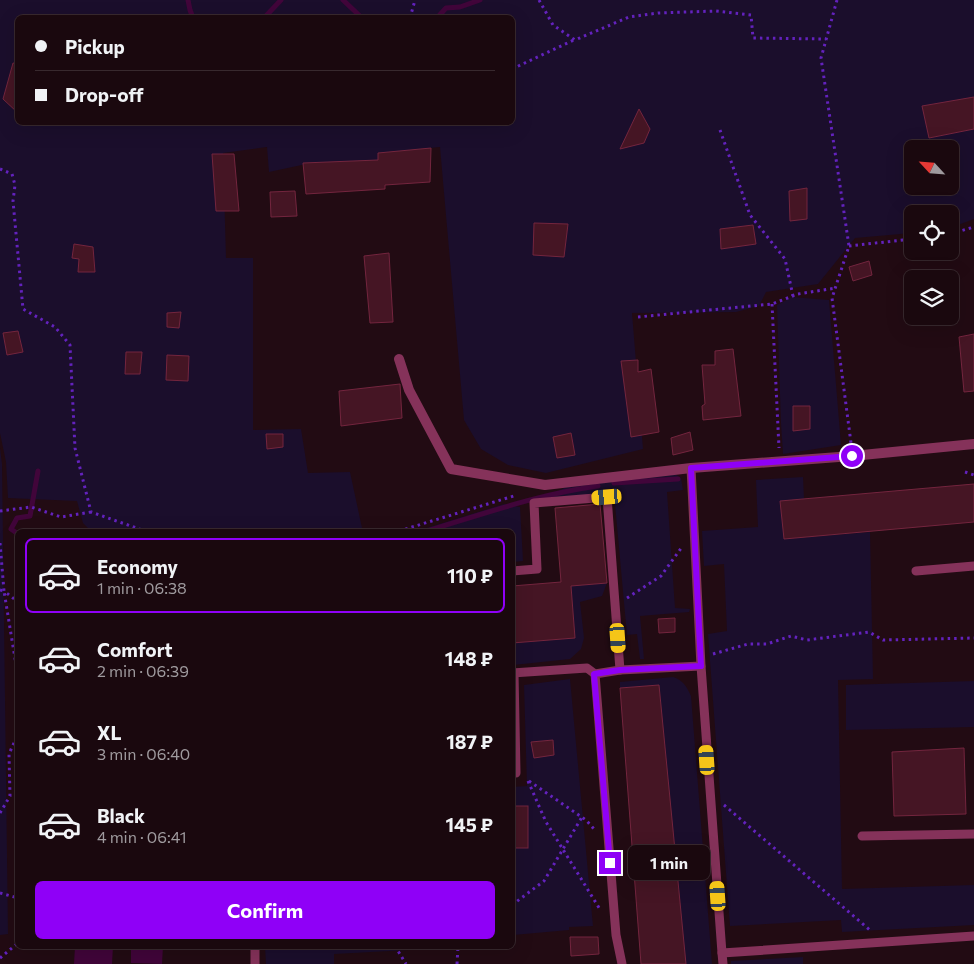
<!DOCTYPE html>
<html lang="en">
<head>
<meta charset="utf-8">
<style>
  :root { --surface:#1a080e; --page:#231117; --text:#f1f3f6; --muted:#9f9a9e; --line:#38292e; --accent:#8f00f7 }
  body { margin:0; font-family:Commissioner,sans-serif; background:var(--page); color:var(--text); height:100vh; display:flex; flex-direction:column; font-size:19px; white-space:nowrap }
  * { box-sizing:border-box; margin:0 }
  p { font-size:16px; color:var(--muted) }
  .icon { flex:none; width:28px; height:28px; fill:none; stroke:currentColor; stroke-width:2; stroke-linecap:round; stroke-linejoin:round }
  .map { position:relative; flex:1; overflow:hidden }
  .side { position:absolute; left:15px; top:529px; width:500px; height:420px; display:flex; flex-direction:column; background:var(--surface); border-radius:8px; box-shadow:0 5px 20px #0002,0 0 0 1px var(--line) }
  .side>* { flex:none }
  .guide { position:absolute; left:15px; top:15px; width:500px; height:110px; border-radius:8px; box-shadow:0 5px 20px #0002,0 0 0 1px var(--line); display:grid; align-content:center; height:110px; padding:0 20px; background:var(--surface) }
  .needle { width:32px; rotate:296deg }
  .fabs { position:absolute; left:904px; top:140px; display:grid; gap:10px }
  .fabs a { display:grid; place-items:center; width:55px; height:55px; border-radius:8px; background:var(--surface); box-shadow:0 5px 20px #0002,0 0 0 1px var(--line); font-size:25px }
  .end { position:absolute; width:22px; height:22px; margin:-11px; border:6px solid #8f00f7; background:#fff; box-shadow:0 0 0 2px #fff }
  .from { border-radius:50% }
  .bubble { position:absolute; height:35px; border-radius:8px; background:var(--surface); box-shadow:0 5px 20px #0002,0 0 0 1px var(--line); font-size:16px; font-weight:700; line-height:35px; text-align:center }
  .car { position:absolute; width:15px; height:30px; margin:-15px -8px; border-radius:6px; box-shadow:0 0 4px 1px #0007; background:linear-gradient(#f5c518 24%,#345 0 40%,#f5c518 0 76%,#345 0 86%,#f5c518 0) }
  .guide b { display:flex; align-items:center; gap:18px; height:48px; font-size:19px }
  .guide b+b { border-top:1px solid var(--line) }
  .guide i { width:12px; height:12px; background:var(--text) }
  ul { padding:9px 0 0; list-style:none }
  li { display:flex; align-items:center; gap:15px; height:75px; margin:0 10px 8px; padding:0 10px; border:2px solid transparent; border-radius:8px }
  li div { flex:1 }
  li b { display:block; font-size:19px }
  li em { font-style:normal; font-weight:700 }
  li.current { border-color:var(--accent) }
  li>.icon { width:45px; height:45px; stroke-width:1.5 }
  .button { display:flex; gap:10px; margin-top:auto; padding:10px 20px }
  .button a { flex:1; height:58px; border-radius:8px; background:var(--accent); color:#fff; font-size:20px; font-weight:700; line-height:58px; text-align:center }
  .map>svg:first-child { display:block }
</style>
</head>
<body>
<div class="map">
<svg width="974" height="964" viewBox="0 0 974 964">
  <rect width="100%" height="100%" fill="#220b13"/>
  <g fill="#1b0e2c" fill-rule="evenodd">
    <path d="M0,0H974V219L950,228V214H912V233L855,238L818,284L766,292L759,306L736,312L632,313L643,449L546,473L508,465L481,449L464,420L440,147L378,153V160L311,163L269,172L267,147L223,153L226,258H253V430L301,429L308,473L350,472L362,528L356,531H91L83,523L77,501L8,498L6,462L0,433ZM18,18H512V122H18ZM912,149H950V186H912Z"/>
    <polygon points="792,297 829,300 841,445 783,454 781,423 777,305"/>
    <polygon points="0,448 2,464 8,934 0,935"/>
    <polygon points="675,474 681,478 683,490 667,492 675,608 690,609 689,612 640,616 644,659 640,659 637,634 627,635 614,493 540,500 566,487"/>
    <polygon points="803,477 804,499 780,502 784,539 870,532 873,679 838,680 842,889 974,885 974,925 842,932 841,920 730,926 708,634 727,631 724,564 704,566 702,531 758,527 756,480"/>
    <polygon points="504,504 520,507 523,561 513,562 512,531 417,531"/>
    <polygon points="607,583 602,596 580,602 584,638 581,649 570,659 513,665 513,643 575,638 571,586"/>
    <path d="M673,677C683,680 687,687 691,696L712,964H685L659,685L620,688V682Z"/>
    <polygon points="570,679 593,926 569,927 569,930 513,935 513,848 528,848 528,806 513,806 512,787 527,786 524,685"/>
    <polygon points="974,681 974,727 846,730 846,685"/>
    <polygon points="265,946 482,946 334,954 334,964 266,964"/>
    <polygon points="803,957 803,964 731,964 731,961"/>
  </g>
  <g fill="#41053a">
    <polygon points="75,946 113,946 112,964 74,964"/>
    <polygon points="131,946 163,946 162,964 131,963"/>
  </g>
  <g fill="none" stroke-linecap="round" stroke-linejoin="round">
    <g stroke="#41053a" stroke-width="5">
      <polyline points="188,0 190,10 193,18"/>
      <polyline points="343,0 362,18"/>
      <polyline points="264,18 281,0"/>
      <polyline points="437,18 446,8 460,7 480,0"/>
      <polyline points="614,483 678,479"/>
      <path d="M427,531C483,514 539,494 598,486"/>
      <polyline points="18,534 11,529 17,518 30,516 38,471"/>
    </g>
  </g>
  <g fill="#451524" stroke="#73253e">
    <polygon points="13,63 18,64 18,113 3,99"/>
    <polygon points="974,97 974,129 929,138 922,106"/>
    <polygon points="639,109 650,129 644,143 620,149"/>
    <polygon points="431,148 430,182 385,185 385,189 306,194 303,163 378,160 378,153"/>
    <polygon points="212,154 234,154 239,211 216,211"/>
    <polygon points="807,188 807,219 790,221 789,191"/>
    <polygon points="295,191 297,216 271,217 270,192"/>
    <polygon points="534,223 568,224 564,257 533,255"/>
    <polygon points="753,225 756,244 721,249 720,229"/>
    <polygon points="74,244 93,247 95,272 78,272 79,259 72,258"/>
    <polygon points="389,253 393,322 370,323 364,256"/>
    <polygon points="869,261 872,275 853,281 849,267"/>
    <polygon points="181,312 179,328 167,327 167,313"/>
    <polygon points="18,331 23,352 7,355 3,333"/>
    <polygon points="974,334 974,391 964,392 959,337"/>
    <polygon points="733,349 741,416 703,420 702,406 705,404 702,365 715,365 715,351"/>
    <polygon points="126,352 142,352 140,374 125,374"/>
    <polygon points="167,355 189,356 188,381 166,380"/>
    <polygon points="638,360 638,372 651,369 659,432 631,437 621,361"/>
    <polygon points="400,384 402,418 341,426 339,391"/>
    <polygon points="793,406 810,406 810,429 793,431"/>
    <polygon points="690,432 693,450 673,455 671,438"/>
    <polygon points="571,433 575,455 557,458 553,437"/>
    <polygon points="266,434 283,434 283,447 267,449"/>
    <polygon points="974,484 974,522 784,539 780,501"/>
    <polygon points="600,504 607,583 571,586 575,638 512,643 512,586 561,582 555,508"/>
    <polygon points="675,618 675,632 659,633 658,619"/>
    <polygon points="659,685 686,964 641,964 620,688"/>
    <polygon points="553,740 554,755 534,758 531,742"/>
    <polygon points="964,748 966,814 894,816 892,752"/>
    <rect x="512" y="806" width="16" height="42"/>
    <polygon points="570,937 598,937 599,954 571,956"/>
  </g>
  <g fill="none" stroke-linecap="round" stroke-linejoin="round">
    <g stroke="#6322bd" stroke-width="3" stroke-dasharray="2.5 4" stroke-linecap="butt">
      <polyline points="539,0 553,25 575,40 629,17 658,13 716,11 751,15 753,38 826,39"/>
      <polyline points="837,0 821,58 849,246 832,298 851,443"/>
      <polyline points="410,18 415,0"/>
      <polyline points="512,69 574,40"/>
      <polyline points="720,130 750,215 785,259 793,296"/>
      <polyline points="0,169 12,174 15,185 13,201 23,309 55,327 70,345 75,448 91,512 145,531"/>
      <polyline points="950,234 974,227"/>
      <polyline points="849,246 912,239"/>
      <polyline points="772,304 779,448"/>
      <polyline points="638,317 772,304 798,294 836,288"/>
      <polyline points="965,472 974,475"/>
      <polyline points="0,511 31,507 61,517 91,512"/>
      <polyline points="399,531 517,495"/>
      <polyline points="0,543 4,591 18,602"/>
      <polyline points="0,590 4,591 18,677"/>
      <polyline points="627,598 661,576 682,547"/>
      <polyline points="713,654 748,644 767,644 791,636 807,640 869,632 883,640 974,638"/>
      <polyline points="528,781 546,822 601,911"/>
      <polyline points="529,781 586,820 594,829"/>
      <polyline points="724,805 871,931"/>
      <polyline points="0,813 10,796 9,754 17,736 18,718"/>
      <polyline points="0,893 18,898"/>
      <polyline points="512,905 544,881 582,817"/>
      <polyline points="395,946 406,964"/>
      <polyline points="0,958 18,943"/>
      <polyline points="457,964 458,947 459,946"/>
    </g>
    <g stroke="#85325a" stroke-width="9">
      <polyline points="691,468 701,666 722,953"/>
      <polyline points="512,571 537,569 534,503 607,497 620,670 595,674 616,935 622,964"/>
      <polyline points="916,571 974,566"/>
      <polyline points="620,670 701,666"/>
      <polyline points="512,673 587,668 595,674"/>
      <polyline points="512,773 516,773 514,673"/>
      <polyline points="862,836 974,834"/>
      <polyline points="255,964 255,946"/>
      <polyline points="723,964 722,953 974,936"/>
    </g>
    <polyline stroke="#85325a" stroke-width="10" points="399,359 409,390 451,469 545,485 691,468 852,456 974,444"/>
  </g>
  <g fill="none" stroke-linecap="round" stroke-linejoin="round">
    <polyline stroke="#8f00f7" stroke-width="6" points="610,863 594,674 620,670 701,666 691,468 852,456"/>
  </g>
</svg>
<div class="fabs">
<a><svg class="needle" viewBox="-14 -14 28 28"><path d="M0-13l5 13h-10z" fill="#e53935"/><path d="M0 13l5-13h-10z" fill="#9f9a9e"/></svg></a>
<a><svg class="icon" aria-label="locate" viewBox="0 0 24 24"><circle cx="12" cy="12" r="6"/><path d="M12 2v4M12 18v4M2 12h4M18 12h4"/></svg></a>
<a><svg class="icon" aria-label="layers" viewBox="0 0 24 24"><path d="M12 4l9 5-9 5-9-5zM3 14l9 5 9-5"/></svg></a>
</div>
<i class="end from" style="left:852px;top:456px"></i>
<i class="end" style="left:610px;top:863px"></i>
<div class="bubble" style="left:628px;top:845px;width:82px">1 min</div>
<i class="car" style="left:607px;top:497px;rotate:265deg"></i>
<i class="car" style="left:618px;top:638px;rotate:176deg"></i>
<i class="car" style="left:707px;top:760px;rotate:356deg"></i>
<i class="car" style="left:718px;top:896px;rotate:356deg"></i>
<div class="guide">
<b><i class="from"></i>Pickup</b>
<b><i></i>Drop-off</b>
</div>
<section class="side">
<ul>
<li class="current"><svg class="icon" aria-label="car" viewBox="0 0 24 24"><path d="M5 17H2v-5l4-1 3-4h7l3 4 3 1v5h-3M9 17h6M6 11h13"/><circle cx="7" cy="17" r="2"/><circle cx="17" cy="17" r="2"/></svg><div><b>Economy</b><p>1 min · 06:38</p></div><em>110 ₽</em></li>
<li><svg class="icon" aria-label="car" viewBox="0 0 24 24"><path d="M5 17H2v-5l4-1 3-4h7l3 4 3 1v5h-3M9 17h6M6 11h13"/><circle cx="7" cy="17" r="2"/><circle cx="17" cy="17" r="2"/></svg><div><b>Comfort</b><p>2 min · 06:39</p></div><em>148 ₽</em></li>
<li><svg class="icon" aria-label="car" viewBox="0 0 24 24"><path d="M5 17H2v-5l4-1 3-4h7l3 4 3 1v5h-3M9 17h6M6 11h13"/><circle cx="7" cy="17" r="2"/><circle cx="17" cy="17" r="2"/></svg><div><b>XL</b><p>3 min · 06:40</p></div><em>187 ₽</em></li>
<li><svg class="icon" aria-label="car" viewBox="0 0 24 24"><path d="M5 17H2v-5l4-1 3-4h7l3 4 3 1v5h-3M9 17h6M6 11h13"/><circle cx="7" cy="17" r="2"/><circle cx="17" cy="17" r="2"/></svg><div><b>Black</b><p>4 min · 06:41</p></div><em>145 ₽</em></li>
</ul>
<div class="button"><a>Confirm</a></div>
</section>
</div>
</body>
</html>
